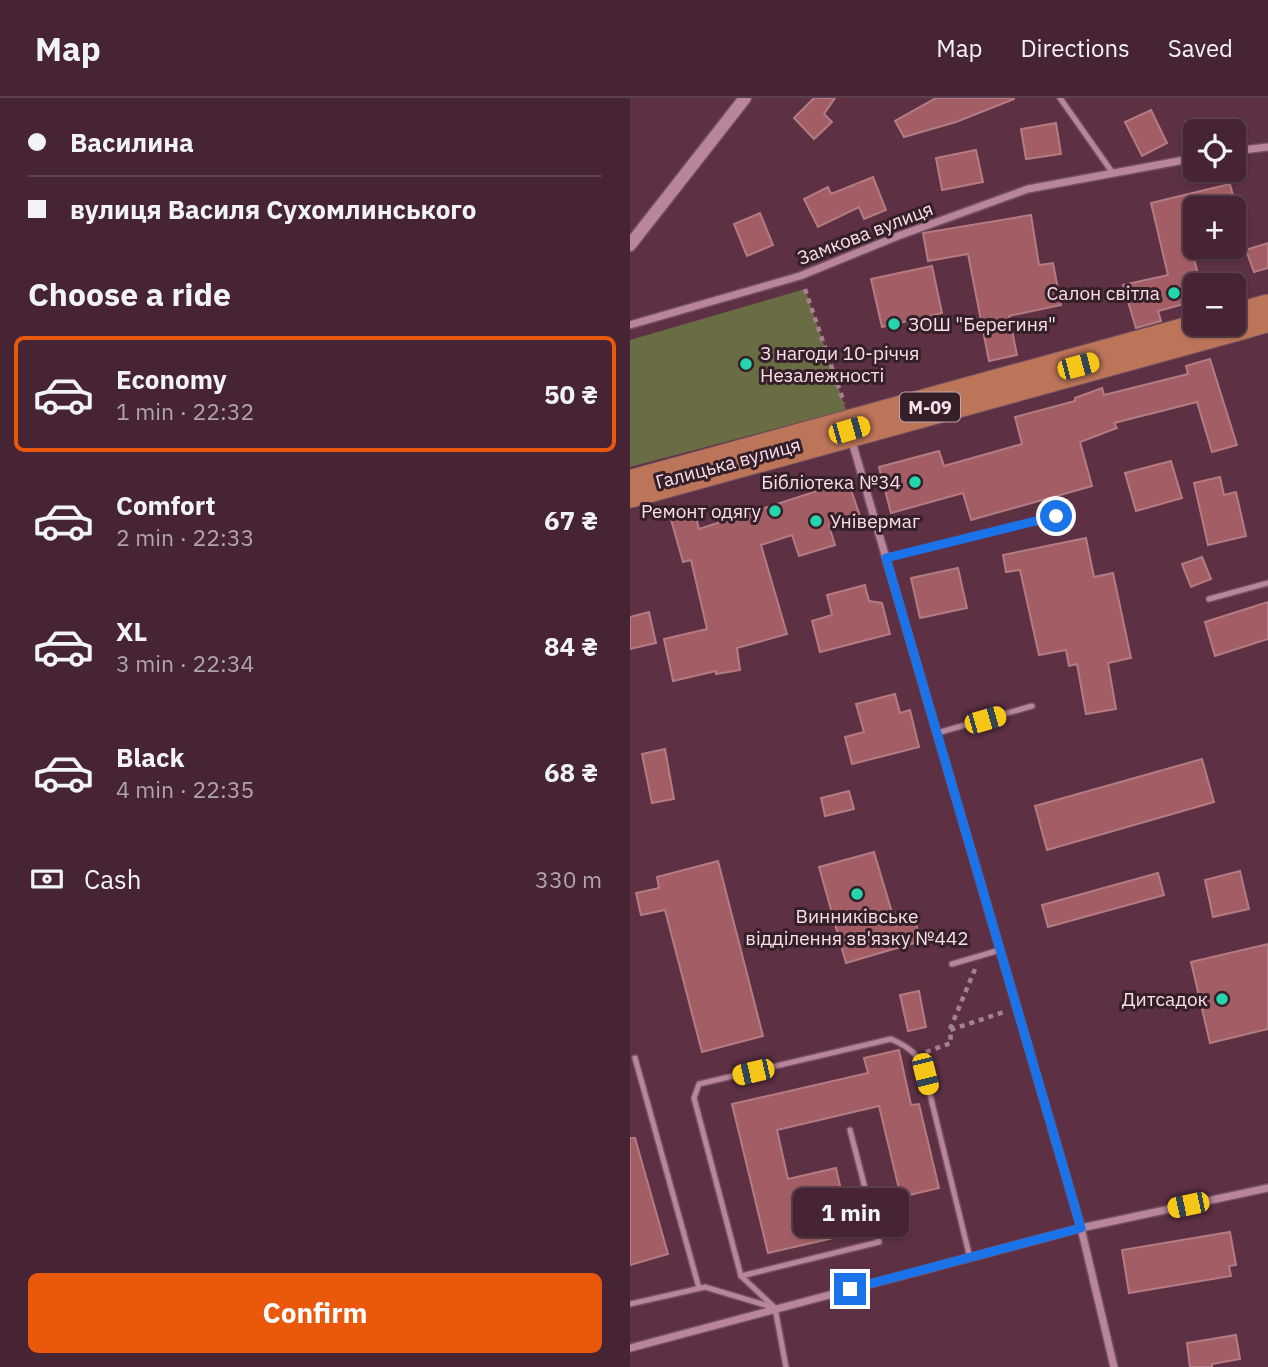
<!DOCTYPE html>
<html lang="en">
<head>
<meta charset="utf-8">
<style>
  :root { --surface:#462433; --page:#50303f; --text:#f1f3f6; --muted:#b0a4ac; --line:#5e414e; --accent:#ea580c }
  body { margin:0; font-family:"IBM Plex Sans",sans-serif; background:var(--page); color:var(--text); height:100vh; display:flex; flex-direction:column; font-size:26px; white-space:nowrap }
  * { box-sizing:border-box; margin:0 }
  p { font-size:23px; color:var(--muted) }
  .icon { flex:none; width:38px; height:38px; fill:none; stroke:currentColor; stroke-width:2; stroke-linecap:round; stroke-linejoin:round }
  .map { position:relative; flex:1; overflow:hidden }
  .side { display:flex; flex-direction:column; background:var(--surface); width:630px }
  .side>* { flex:none }
  .guide { display:grid; align-content:center; height:154px; padding:0 28px; background:var(--surface) }
  .fabs { position:absolute; left:553px; top:21px; display:grid; gap:14px }
  .fabs a { display:grid; place-items:center; width:63px; height:63px; border-radius:10px; background:var(--surface); box-shadow:0 2px 5px #0004,0 0 0 2px var(--line); font-size:35px }
  .end { position:absolute; width:32px; height:32px; margin:-16px; border:9px solid #1a73e8; background:#fff; box-shadow:0 0 0 4px #fff }
  .from { border-radius:50% }
  .bubble { position:absolute; height:49px; border-radius:10px; background:var(--surface); box-shadow:0 2px 5px #0004,0 0 0 2px var(--line); font-size:23px; font-weight:800; line-height:49px; text-align:center }
  .car { position:absolute; width:21px; height:42px; margin:-21px -10px; border-radius:9px; box-shadow:0 0 5px 2px #0007; background:linear-gradient(#f5c518 24%,#345 0 40%,#f5c518 0 76%,#345 0 86%,#f5c518 0) }
  .guide b { display:flex; align-items:center; gap:24px; height:66px; font-size:26px }
  .guide b+b { border-top:2px solid var(--line) }
  .guide i { width:18px; height:18px; background:var(--text) }
  ul { padding:0; list-style:none }
  li { display:flex; align-items:center; gap:21px; height:116px; margin:0 14px 10px; padding:0 14px; border:4px solid transparent; border-radius:10px }
  li div { flex:1 }
  li b { display:block; font-size:26px }
  li em { font-style:normal; font-weight:800 }
  li.active { border-color:var(--accent) }
  li>.icon { width:63px; height:63px; stroke-width:1.5 }
  h2 { padding:0 28px; font-size:32px; line-height:84px }
  .pay { display:flex; align-items:center; gap:18px; height:77px; padding:0 28px; font-size:26px }
  .pay p { margin-inline-start:auto }
  .cta { display:flex; gap:14px; margin-top:auto; padding:14px 28px }
  .cta a { flex:1; height:80px; border-radius:10px; background:var(--accent); color:#fff; font-size:28px; font-weight:800; line-height:80px; text-align:center }
  header { display:flex; align-items:center; gap:42px; box-sizing:border-box; height:98px; padding:0 35px; background:var(--surface); border-bottom:2px solid var(--line) }
  header strong { font-size:33px }
  nav { display:flex; gap:38px; margin-inline-start:auto; font-size:24px }
  main { display:flex; flex:1; min-height:0 }
  .map>svg:first-child { display:block }
</style>
</head>
<body>
<header>
<strong>Map</strong>
<nav><a>Map</a><a>Directions</a><a>Saved</a></nav>
</header>
<main>
<section class="side">
<div class="guide">
<b><i class="from"></i>Василина</b>
<b><i></i>вулиця Василя Сухомлинського</b>
</div>
<h2>Choose a ride</h2>
<ul>
<li class="active"><svg class="icon" aria-label="car" viewBox="0 0 24 24"><path d="M5 17H2v-5l4-1 3-4h7l3 4 3 1v5h-3M9 17h6M6 11h13"/><circle cx="7" cy="17" r="2"/><circle cx="17" cy="17" r="2"/></svg><div><b>Economy</b><p>1 min · 22:32</p></div><em>50 ₴</em></li>
<li><svg class="icon" aria-label="car" viewBox="0 0 24 24"><path d="M5 17H2v-5l4-1 3-4h7l3 4 3 1v5h-3M9 17h6M6 11h13"/><circle cx="7" cy="17" r="2"/><circle cx="17" cy="17" r="2"/></svg><div><b>Comfort</b><p>2 min · 22:33</p></div><em>67 ₴</em></li>
<li><svg class="icon" aria-label="car" viewBox="0 0 24 24"><path d="M5 17H2v-5l4-1 3-4h7l3 4 3 1v5h-3M9 17h6M6 11h13"/><circle cx="7" cy="17" r="2"/><circle cx="17" cy="17" r="2"/></svg><div><b>XL</b><p>3 min · 22:34</p></div><em>84 ₴</em></li>
<li><svg class="icon" aria-label="car" viewBox="0 0 24 24"><path d="M5 17H2v-5l4-1 3-4h7l3 4 3 1v5h-3M9 17h6M6 11h13"/><circle cx="7" cy="17" r="2"/><circle cx="17" cy="17" r="2"/></svg><div><b>Black</b><p>4 min · 22:35</p></div><em>68 ₴</em></li>
</ul>
<div class="pay"><svg class="icon" aria-label="cash" viewBox="0 0 24 24"><path d="M3 7h18v10H3z"/><circle cx="12" cy="12" r="2"/></svg>Cash<p>330 m</p></div>
<div class="cta"><a>Confirm</a></div>
</section>
<div class="map">
<svg width="638" height="1269" viewBox="0 0 638 1269">
  <rect width="100%" height="100%" fill="#5d3044"/>
  <polygon fill="#6a6d44" points="175,191 216,312 0,369 0,242"/>
  <g fill="#a25d65" stroke="#b47c82" stroke-width="2">
    <polygon points="184,0 205,0 194,16 202,24 184,41 164,20"/>
    <polygon points="306,0 384,0 384,1 326,24 274,39 265,23"/>
    <polygon points="521,12 537,45 512,58 495,24"/>
    <polygon points="426,25 431,56 396,61 391,31"/>
    <polygon points="346,52 353,84 312,92 306,60"/>
    <polygon points="243,79 256,112 234,121 229,109 188,129 174,101 198,89 201,96"/>
    <polygon points="600,86 606,110 565,110 565,144 560,146 571,187 565,187 565,203 528,213 531,223 506,230 493,187 538,177 521,105"/>
    <polygon points="130,115 143,147 117,158 104,126"/>
    <polygon points="401,117 409,167 423,165 431,207 379,218 387,257 359,263 338,156 298,163 293,135"/>
    <polygon points="638,145 638,170 624,174 616,152"/>
    <polygon points="302,168 312,215 252,229 241,181"/>
    <polygon points="580,261 607,347 582,354 567,304 484,325 487,330 450,344 462,388 341,422 333,395 261,415 249,369 309,353 314,368 392,346 385,319 445,303 445,300 472,290 474,297 558,276 556,268"/>
    <polygon points="541,363 552,400 506,413 495,375"/>
    <polygon points="590,379 594,397 606,394 616,438 578,447 564,385"/>
    <polygon points="218,383 230,418 199,428 205,447 169,458 162,437 131,447 157,536 107,550 110,572 86,576 86,573 43,583 34,541 77,531 61,462 53,464 40,418 64,411 69,431"/>
    <polygon points="456,440 464,479 483,475 501,560 478,565 486,611 456,616 447,566 439,568 436,552 409,557 390,472 376,474 373,457"/>
    <polygon points="572,459 581,481 561,489 552,466"/>
    <polygon points="328,470 337,510 290,520 281,480"/>
    <polygon points="235,487 239,503 252,505 260,536 190,554 182,523 202,517 197,497"/>
    <polygon points="638,504 638,541 585,558 575,524"/>
    <polygon points="19,514 26,545 0,551 0,519"/>
    <polygon points="265,596 270,615 280,612 289,649 222,666 215,639 234,634 226,606"/>
    <polygon points="35,651 44,701 22,705 12,656"/>
    <polygon points="572,661 584,704 417,752 405,708"/>
    <polygon points="219,693 224,711 195,718 191,700"/>
    <polygon points="244,754 266,828 285,822 291,843 216,865 189,769"/>
    <polygon points="88,763 133,938 72,954 35,812 11,817 6,795 29,790 27,779"/>
    <polygon points="610,773 619,811 583,819 575,782"/>
    <polygon points="528,775 534,797 418,829 412,807"/>
    <polygon points="638,846 638,931 580,945 561,864"/>
    <polygon points="289,893 296,929 278,933 270,897"/>
    <polygon points="269,952 281,1007 289,1006 309,1090 271,1099 249,1008 147,1032 158,1081 206,1070 221,1136 138,1155 102,1006 238,975 234,960"/>
    <polygon points="0,1040 5,1040 38,1156 0,1167"/>
    <polygon points="600,1134 606,1167 599,1168 601,1178 499,1195 492,1152"/>
    <polygon points="606,1237 610,1261 582,1266 582,1269 560,1269 557,1245"/>
  </g>
  <g fill="none" stroke-linecap="round" stroke-linejoin="round">
    <g stroke="#744f60" stroke-width="8">
      <g id="service">
        <polyline points="430,0 482,74"/>
        <polyline points="256,460 426,418"/>
        <polyline points="579,501 638,485"/>
        <polyline points="307,635 402,608"/>
        <polyline points="322,866 370,852"/>
        <polyline points="5,960 69,1190"/>
        <polyline points="111,1178 249,1144 220,1032"/>
        <polyline points="0,1206 75,1189 142,1209"/>
        <path d="M156,1269L145,1210L111,1178L64,1000L69,986L261,941C281,950 288,956 295,976L340,1160"/>
      </g>
    </g>
    <g stroke="#744f60" stroke-width="10">
      <g id="minor">
        <polyline points="604,53 638,49"/>
        <polyline points="0,227 170,178 268,138 398,91 565,60"/>
        <polyline points="221,340 451,1130 484,1269"/>
        <polyline points="0,1250 451,1130 638,1090"/>
      </g>
    </g>
    <g stroke="#744f60" stroke-width="15">
      <polyline id="tertiary" points="0,147 115,0"/>
    </g>
    <g stroke="#744f60" stroke-width="39">
      <g id="primary">
        <polyline points="604,225 638,215"/>
        <polyline points="0,391 600,226"/>
      </g>
    </g>
    <g stroke="#a68090" stroke-width="4.5" stroke-dasharray="5 5" stroke-linecap="butt">
      <polyline points="175,191 214,305"/>
      <polyline points="320,931 345,871"/>
      <polyline points="296,954 321,945 320,932 374,914"/>
    </g>
    <use href="#service" stroke="#b9859b" stroke-width="5"/>
    <use href="#minor" stroke="#b9859b" stroke-width="7"/>
    <use href="#tertiary" stroke="#b9859b" stroke-width="12"/>
    <use href="#primary" stroke="#bd755a" stroke-width="37"/>
  </g>
  <g fill="none" stroke-linecap="round" stroke-linejoin="round">
    <polyline stroke="#1a73e8" stroke-width="9" points="220,1191 451,1130 256,460 426,418"/>
  </g>
  <g fill="#25d5ae" stroke="#352029" stroke-width="2.5">
    <circle cx="544" cy="195" r="7"/>
    <circle cx="264" cy="226" r="7"/>
    <circle cx="116" cy="266" r="7"/>
    <circle cx="285" cy="384" r="7"/>
    <circle cx="145" cy="413" r="7"/>
    <circle cx="186" cy="423" r="7"/>
    <circle cx="227" cy="796" r="7"/>
    <circle cx="592" cy="901" r="7"/>
  </g>
  <g text-anchor="middle" dominant-baseline="central" stroke-width="6" stroke-linejoin="round" paint-order="stroke">
    <rect fill="#352029" stroke="#c0a5af" stroke-width="2" x="270" y="294.5" width="60" height="29" rx="5"/>
    <g font-size="18" font-weight="bold" fill="#fbdee9">
      <text x="300" y="309">М-09</text>
    </g>
    <g font-size="19" fill="#fbdee9" stroke="#352029">
      <text transform="translate(235 135) rotate(-21)">Замкова вулиця</text>
      <text transform="translate(98 365) rotate(-15)">Галицька вулиця</text>
    </g>
    <g font-size="19" fill="#fbdee9" stroke="#352029" text-anchor="end">
      <text x="530" y="195">Салон світла</text>
      <text x="278" y="226" text-anchor="start">ЗОШ "Берегиня"</text>
      <text x="130" y="255" text-anchor="start">З нагоди 10-річчя<tspan x="130" dy="22">Незалежності</tspan></text>
      <text x="271" y="384">Бібліотека №34</text>
      <text x="131" y="413">Ремонт одягу</text>
      <text x="200" y="423" text-anchor="start">Універмаг</text>
      <text x="227" y="818" text-anchor="middle">Винниківське<tspan x="227" dy="22">відділення зв'язку №442</tspan></text>
      <text x="578" y="901">Дитсадок</text>
    </g>
  </g>
</svg>
<div class="fabs">
<a><svg class="icon" aria-label="locate" viewBox="0 0 24 24"><circle cx="12" cy="12" r="6"/><path d="M12 2v4M12 18v4M2 12h4M18 12h4"/></svg></a>
<a>+</a>
<a>−</a>
</div>
<i class="end from" style="left:426px;top:418px"></i>
<i class="end" style="left:220px;top:1191px"></i>
<div class="bubble" style="left:163px;top:1090px;width:116px">1 min</div>
<i class="car" style="left:448px;top:268px;rotate:75deg"></i>
<i class="car" style="left:219px;top:332px;rotate:74deg"></i>
<i class="car" style="left:355px;top:622px;rotate:74deg"></i>
<i class="car" style="left:123px;top:974px;rotate:257deg"></i>
<i class="car" style="left:295px;top:976px;rotate:166deg"></i>
<i class="car" style="left:558px;top:1107px;rotate:258deg"></i>
</div>
</main>
</body>
</html>
